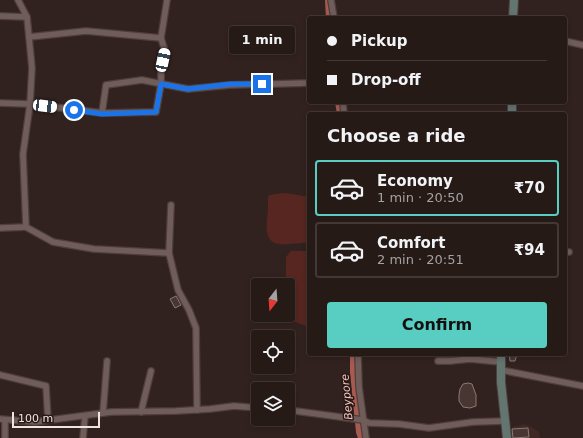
<!DOCTYPE html>
<html lang="en">
<head>
<meta charset="utf-8">
<style>
  :root { --surface:#261a17; --page:#322724; --text:#f1f3f6; --muted:#a4a1a1; --line:#423836; --accent:#57cec1 }
  body { margin:0; font-family:"DejaVu Sans",sans-serif; background:var(--page); color:var(--text); height:100vh; display:flex; flex-direction:column; font-size:15px; white-space:nowrap }
  * { box-sizing:border-box; margin:0 }
  p { font-size:13px; color:var(--muted) }
  .icon { flex:none; width:22px; height:22px; fill:none; stroke:currentColor; stroke-width:2; stroke-linecap:round; stroke-linejoin:round }
  .map { position:relative; flex:1; overflow:hidden }
  .sheet { position:absolute; left:307px; top:112px; width:260px; height:244px; display:flex; flex-direction:column; background:var(--surface); border-radius:4px; box-shadow:0 2px 6px #0003,0 0 0 1px var(--line) }
  .sheet>* { flex:none }
  .banner { position:absolute; left:307px; top:16px; width:260px; height:88px; border-radius:4px; box-shadow:0 2px 6px #0003,0 0 0 1px var(--line); display:grid; align-content:center; height:88px; padding:0 20px; background:var(--surface) }
  .needle { width:26px; rotate:197deg }
  .buttons { position:absolute; left:251px; top:278px; display:grid; gap:8px }
  .buttons a { display:grid; place-items:center; width:44px; height:44px; border-radius:4px; background:var(--surface); box-shadow:0 2px 6px #0003,0 0 0 1px var(--line); font-size:20px }
  .scale { position:absolute; left:12px; bottom:10px; width:88px; box-sizing:border-box; padding-left:4px; border:2px solid #efe4e2; border-top:0; font-size:11px; line-height:14px; white-space:nowrap; color:#efe4e2; -webkit-text-stroke:3px #281816; paint-order:stroke }
  .end { position:absolute; width:18px; height:18px; margin:-9px; border:5px solid #1a73e8; background:#fff; box-shadow:0 0 0 2px #fff }
  .from { border-radius:50% }
  .bubble { position:absolute; height:28px; border-radius:4px; background:var(--surface); box-shadow:0 2px 6px #0003,0 0 0 1px var(--line); font-size:13px; font-weight:600; line-height:28px; text-align:center }
  .car { position:absolute; width:12px; height:24px; margin:-12px -6px; border-radius:5px; box-shadow:0 0 3px 1px #0007; background:linear-gradient(#fff 24%,#345 0 40%,#fff 0 76%,#345 0 86%,#fff 0) }
  .banner b { display:flex; align-items:center; gap:14px; height:38px; font-size:15px }
  .banner b+b { border-top:1px solid var(--line) }
  .banner i { width:10px; height:10px; background:var(--text) }
  ul { padding:0; list-style:none }
  li { display:flex; align-items:center; gap:12px; height:56px; margin:0 8px 6px; padding:0 12px; border:2px solid var(--line); border-radius:4px }
  li div { flex:1 }
  li b { display:block; font-size:15px }
  li em { font-style:normal; font-weight:600 }
  li.current { border-color:var(--accent) }
  li>.icon { width:36px; height:36px; stroke-width:1.5 }
  h2 { padding:0 20px; font-size:18px; line-height:48px }
  .action { display:flex; gap:8px; margin-top:auto; padding:8px 20px }
  .action a { flex:1; height:46px; border-radius:4px; background:var(--accent); color:#111; font-size:16px; font-weight:600; line-height:46px; text-align:center }
  .map>svg:first-child { display:block }
</style>
</head>
<body>
<div class="map">
<svg width="583" height="438" viewBox="0 0 583 438">
  <rect width="100%" height="100%" fill="#32221f"/>
  <polygon fill="#402925" points="525,424 533,428 539,432 540,438 509,438 512,427"/>
  <g fill="#572620">
    <path d="M286,193L309,197V243C300,242 290,245 281,244C262,244 267,221 268,209C268,205 268,200 268,196L274,194Z"/>
    <polygon points="291,251 309,251 309,327 293,321 288,306 288,285 286,285 286,257"/>
  </g>
  <g fill="none" stroke-linecap="round" stroke-linejoin="round">
    <g stroke="#a85a50" stroke-width="6">
      <polyline points="328,0 329,18"/>
      <polyline points="338,102 340,114"/>
      <polyline points="353,354 353,372 359,432 361,438"/>
    </g>
  </g>
  <g fill="#483633" stroke="#8d7975">
    <polygon points="176,296 181,305 175,308 170,299"/>
    <polygon points="509,354 517,354 515,361 510,361"/>
    <polygon points="468,383 472,384 476,395 476,406 470,408 463,407 459,401 459,395 460,389 463,384"/>
    <polygon points="528,428 529,437 513,438 512,429"/>
  </g>
  <g fill="none" stroke-linecap="round" stroke-linejoin="round">
    <g stroke="#4c3f3d" stroke-width="8">
      <g id="street">
        <polyline points="18,0 27,17"/>
        <polyline points="331,0 334,18"/>
        <polyline points="0,16 27,17 32,68 30,104 23,154 26,227 0,228"/>
        <polyline points="29,37 86,31 161,38"/>
        <polyline points="565,41 583,45"/>
        <polyline points="343,102 344,114"/>
        <polyline points="0,103 30,104 102,113 106,85 142,80 188,89 230,85 309,83"/>
        <polyline points="102,113 156,112 161,84 161,69 165,51 161,38 167,0"/>
        <polyline points="171,205 169,253 178,290 189,310 196,328 197,410"/>
        <polyline points="26,227 53,242 94,249 169,253"/>
        <polyline points="565,252 569,252"/>
        <polyline points="358,354 359,387 366,438"/>
        <polyline points="438,361 450,361 470,359 501,362"/>
        <polyline points="501,370 583,386"/>
        <polyline points="0,375 46,386 48,420"/>
        <polyline points="288,410 363,420 369,423 399,424 429,428 473,422 505,421"/>
        <polyline points="141,412 151,371"/>
        <polyline points="103,413 107,361"/>
        <polyline points="0,419 35,422 111,412 176,411 210,409 234,406 258,408"/>
        <polyline points="5,420 5,438"/>
        <polyline points="83,438 85,416"/>
      </g>
    </g>
    <g stroke="#4c3f3d" stroke-width="10">
      <g id="secondary">
        <polyline points="513,18 514,0"/>
        <polyline points="512,114 512,102"/>
        <polyline points="501,354 501,382 507,438"/>
      </g>
    </g>
    <use href="#street" stroke="#705d5a" stroke-width="5.5"/>
    <use href="#secondary" stroke="#62756f" stroke-width="8"/>
  </g>
  <g fill="none" stroke-linecap="round" stroke-linejoin="round">
    <polyline stroke="#1a73e8" stroke-width="5" points="74,110 102,114 156,112 161,84 188,89 230,84 262,84"/>
  </g>
  <g text-anchor="middle" dominant-baseline="central" stroke-width="3" stroke-linejoin="round" paint-order="stroke">
    <g font-size="11" font-style="italic" fill="#f3c5bd" stroke="#281816">
      <text transform="translate(347 397) rotate(-95)">Beypore</text>
    </g>
  </g>
</svg>
<div class="buttons">
<a><svg class="needle" viewBox="-14 -14 28 28"><path d="M0-13l5 13h-10z" fill="#e53935"/><path d="M0 13l5-13h-10z" fill="#a4a1a1"/></svg></a>
<a><svg class="icon" aria-label="locate" viewBox="0 0 24 24"><circle cx="12" cy="12" r="6"/><path d="M12 2v4M12 18v4M2 12h4M18 12h4"/></svg></a>
<a><svg class="icon" aria-label="layers" viewBox="0 0 24 24"><path d="M12 4l9 5-9 5-9-5zM3 14l9 5 9-5"/></svg></a>
</div>
<div class="scale">100 m</div>
<i class="end from" style="left:74px;top:110px"></i>
<i class="end" style="left:262px;top:84px"></i>
<div class="bubble" style="left:229px;top:26px;width:66px">1 min</div>
<i class="car" style="left:163px;top:60px;rotate:12deg"></i>
<i class="car" style="left:45px;top:106px;rotate:97deg"></i>
<div class="banner">
<b><i class="from"></i>Pickup</b>
<b><i></i>Drop-off</b>
</div>
<section class="sheet">
<h2>Choose a ride</h2>
<ul>
<li class="current"><svg class="icon" aria-label="car" viewBox="0 0 24 24"><path d="M5 17H2v-5l4-1 3-4h7l3 4 3 1v5h-3M9 17h6M6 11h13"/><circle cx="7" cy="17" r="2"/><circle cx="17" cy="17" r="2"/></svg><div><b>Economy</b><p>1 min · 20:50</p></div><em>₹70</em></li>
<li><svg class="icon" aria-label="car" viewBox="0 0 24 24"><path d="M5 17H2v-5l4-1 3-4h7l3 4 3 1v5h-3M9 17h6M6 11h13"/><circle cx="7" cy="17" r="2"/><circle cx="17" cy="17" r="2"/></svg><div><b>Comfort</b><p>2 min · 20:51</p></div><em>₹94</em></li>
</ul>
<div class="action"><a>Confirm</a></div>
</section>
</div>
</body>
</html>
